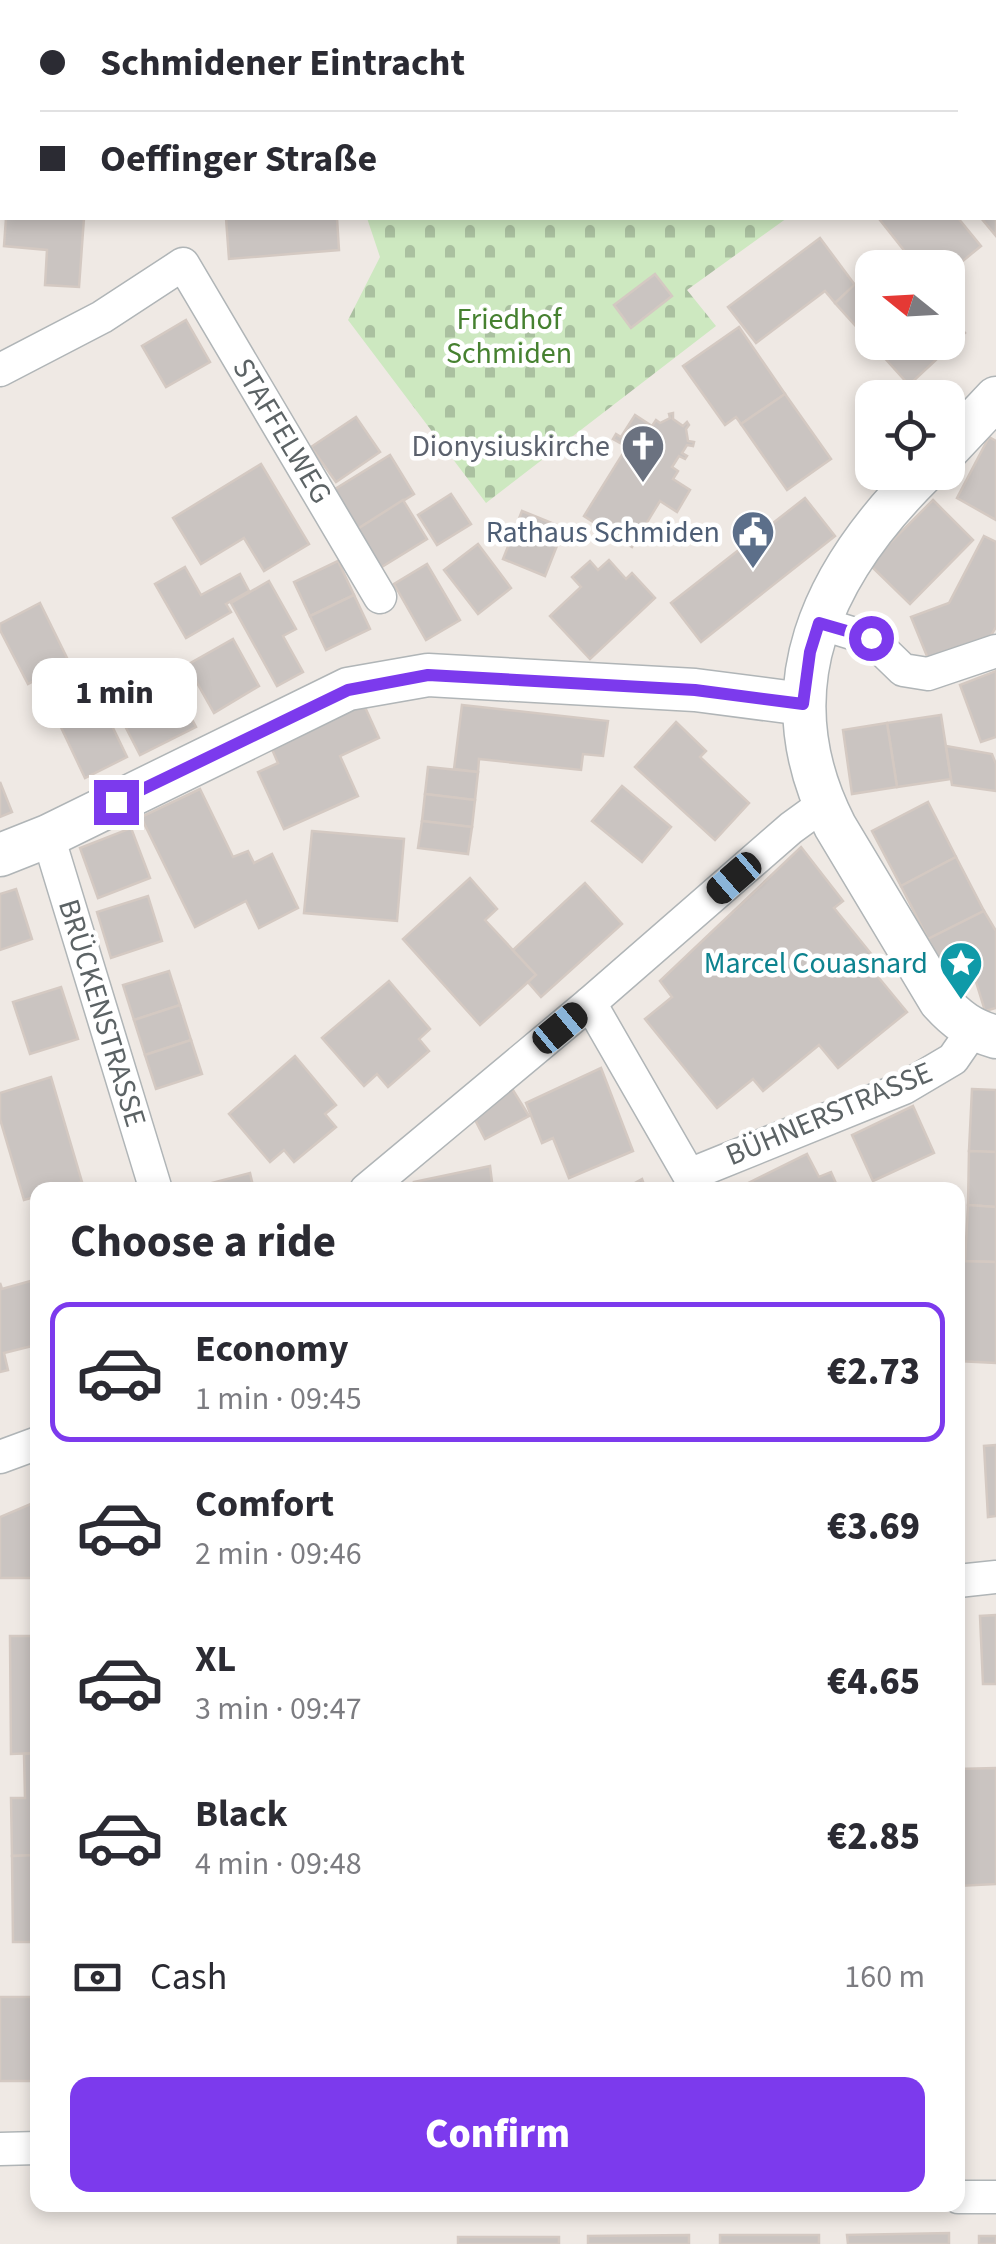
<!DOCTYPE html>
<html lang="en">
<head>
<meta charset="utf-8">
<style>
  :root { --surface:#fff; --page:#f2f2f3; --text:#2b2b33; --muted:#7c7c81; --line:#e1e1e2; --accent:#7c3aed }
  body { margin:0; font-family:"Source Sans 3",sans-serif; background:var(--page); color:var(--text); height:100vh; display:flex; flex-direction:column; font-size:38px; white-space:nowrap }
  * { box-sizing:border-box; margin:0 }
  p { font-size:32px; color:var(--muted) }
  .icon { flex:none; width:55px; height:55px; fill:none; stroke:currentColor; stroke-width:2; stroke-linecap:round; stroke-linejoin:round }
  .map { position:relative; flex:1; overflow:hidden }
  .details { position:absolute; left:30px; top:1182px; width:935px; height:1030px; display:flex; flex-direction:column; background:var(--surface); border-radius:20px; box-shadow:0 5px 15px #0003 }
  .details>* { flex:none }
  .banner { position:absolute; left:0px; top:0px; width:998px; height:220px; box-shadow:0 5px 15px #0003; display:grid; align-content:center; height:220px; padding:0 40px; background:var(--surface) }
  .needle { width:65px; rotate:288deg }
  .buttons { position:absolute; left:855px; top:250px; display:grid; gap:20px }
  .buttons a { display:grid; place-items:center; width:110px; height:110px; border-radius:20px; background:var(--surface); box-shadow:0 5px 15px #0003; font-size:50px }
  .end { position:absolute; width:45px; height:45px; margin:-22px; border:12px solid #7c3aed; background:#fff; box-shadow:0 0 0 5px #fff }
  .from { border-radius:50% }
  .bubble { position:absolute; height:70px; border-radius:20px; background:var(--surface); box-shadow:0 5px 15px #0003; font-size:32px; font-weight:800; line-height:70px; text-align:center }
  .car { position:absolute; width:30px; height:60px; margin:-30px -15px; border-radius:12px; box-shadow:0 0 8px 2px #0007; background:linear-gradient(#222 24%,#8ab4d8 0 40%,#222 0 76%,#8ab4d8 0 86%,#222 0) }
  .banner b { display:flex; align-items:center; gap:35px; height:95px; font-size:38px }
  .banner b+b { border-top:2px solid var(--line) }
  .banner i { width:25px; height:25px; background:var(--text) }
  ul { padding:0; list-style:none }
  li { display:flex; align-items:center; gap:30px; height:140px; margin:0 20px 15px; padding:0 20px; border:5px solid transparent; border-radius:20px }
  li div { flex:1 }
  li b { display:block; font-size:38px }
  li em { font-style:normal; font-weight:800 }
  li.active { border-color:var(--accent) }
  li>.icon { width:90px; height:90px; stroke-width:1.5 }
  h2 { padding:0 40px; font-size:45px; line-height:120px }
  .pay { display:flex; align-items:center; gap:25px; height:110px; padding:0 40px; font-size:38px }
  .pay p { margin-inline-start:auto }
  .cta { display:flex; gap:20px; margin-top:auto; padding:20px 40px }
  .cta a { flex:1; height:115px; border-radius:20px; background:var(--accent); color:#fff; font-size:40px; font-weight:800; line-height:115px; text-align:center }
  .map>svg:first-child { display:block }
</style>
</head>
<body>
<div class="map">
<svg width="996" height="2244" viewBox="0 0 996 2244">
  <defs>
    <pattern id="cemetery-stones" width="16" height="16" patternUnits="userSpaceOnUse" patternTransform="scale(2.5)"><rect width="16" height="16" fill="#cde8c0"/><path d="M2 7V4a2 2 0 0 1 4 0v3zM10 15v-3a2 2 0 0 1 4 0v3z" fill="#aac0a0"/></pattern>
  </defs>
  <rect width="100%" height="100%" fill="#efe9e4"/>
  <g fill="url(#cemetery-stones)">
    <polygon points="0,0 536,0 539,2 2,2 0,179"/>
    <polygon points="367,218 787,218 687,290 716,326 486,503 348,320 380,257"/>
  </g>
  <g fill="#cac4c1" stroke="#d4c9c2" stroke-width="2.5">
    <polygon points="996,201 996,236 981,218 995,218"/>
    <polygon points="6,218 84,218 79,287 45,285 47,250 4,246"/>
    <polygon points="226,218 337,218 339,250 229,259"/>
    <polygon points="883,218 958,218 981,246 948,273 948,268 918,268 880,220"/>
    <polygon points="820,238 855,285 835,303 825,291 756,343 728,307"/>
    <polygon points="872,268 873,342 872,344 835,303"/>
    <polygon points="655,274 672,296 631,328 614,305"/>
    <polygon points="948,313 965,333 909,385 872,344 948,342"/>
    <polygon points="186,320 210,362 166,387 142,346"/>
    <polygon points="739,327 785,394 741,424 736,417 725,425 683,366"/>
    <polygon points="785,394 831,459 787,490 741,424"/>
    <polygon points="673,413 673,419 683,426 687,422 689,425 686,429 688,441 694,442 693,446 687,445 682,453 687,456 685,459 679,456 672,467 678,471 673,479 690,490 677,512 660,501 632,547 584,516 627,447 613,439 616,434 621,437 635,415 652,426 656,420 660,423 670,418 669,414"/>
    <polygon points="356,417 380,452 336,482 311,447"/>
    <polygon points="989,437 996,441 996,520 957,498"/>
    <polygon points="390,455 414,494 356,530 332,491"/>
    <polygon points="261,464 309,544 264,571 244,538 201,564 173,518"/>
    <polygon points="451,494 471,524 437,545 418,515"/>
    <polygon points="805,498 835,536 701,642 671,603"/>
    <polygon points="403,500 427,539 380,568 356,530"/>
    <polygon points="933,500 973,540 910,604 869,564"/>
    <polygon points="522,511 564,528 545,576 503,559"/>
    <polygon points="984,536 996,542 996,627 986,644 929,661 911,617 949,603"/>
    <polygon points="478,544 511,588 478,614 444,570"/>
    <polygon points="609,560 626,579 632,573 655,598 590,659 550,616 581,587 572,577 590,561 598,570"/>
    <polygon points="338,561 354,595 310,616 294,582"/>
    <polygon points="427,564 460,620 426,640 394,584"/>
    <polygon points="185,567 201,595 240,574 249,591 226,604 231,612 186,638 155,584"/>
    <polygon points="269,581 296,629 283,636 303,672 277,686 231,603"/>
    <polygon points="354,595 370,629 326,650 310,616"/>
    <polygon points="40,603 69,662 28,684 0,630 0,624"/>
    <polygon points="233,639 259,686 214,713 187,665"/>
    <polygon points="996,671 996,737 981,742 960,685"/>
    <polygon points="178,693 196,727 140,755 123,722"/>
    <polygon points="101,703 127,757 85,778 59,723"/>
    <polygon points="364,705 379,738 340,756 358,796 284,829 258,772 278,763 271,747"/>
    <polygon points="462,705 608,721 603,756 583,754 581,770 479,759 478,772 454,769"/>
    <polygon points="941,715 951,779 897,787 887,723"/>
    <polygon points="676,722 706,751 700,757 749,803 715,840 635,767"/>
    <polygon points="887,723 897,787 852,794 843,730"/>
    <polygon points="946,746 992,754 996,764 996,791 952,785"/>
    <polygon points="428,767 478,772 475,800 425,794"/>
    <polygon points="0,782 12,812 0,817"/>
    <polygon points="622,786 671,827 642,862 592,821"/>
    <polygon points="200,789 233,857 248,851 254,863 272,854 298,908 259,928 246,901 195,927 141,817"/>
    <polygon points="425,794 475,800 472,827 422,821"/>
    <polygon points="928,802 956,857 901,886 872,831"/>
    <polygon points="422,821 472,827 468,854 418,848"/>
    <polygon points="131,828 150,878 98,898 80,848"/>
    <polygon points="312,831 404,839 397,921 304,913"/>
    <polygon points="801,847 843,901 834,908 881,966 874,972 907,1012 838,1068 819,1045 763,1091 753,1079 717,1108 645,1019 672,997 660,981"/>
    <polygon points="956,857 984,911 928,939 901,886"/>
    <polygon points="470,878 497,909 485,920 536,975 480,1025 403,939"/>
    <polygon points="585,883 622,924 541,997 528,982 536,975 513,950"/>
    <polygon points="16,889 32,939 0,950 0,894"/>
    <polygon points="148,896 162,941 111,958 97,912"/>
    <polygon points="984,911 996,931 996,1008 985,1011 973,972 953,983 928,939"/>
    <polygon points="169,971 180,1005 134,1020 123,985"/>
    <polygon points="389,981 430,1029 419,1039 429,1051 388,1087 377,1074 364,1086 322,1038"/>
    <polygon points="61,987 78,1039 30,1054 13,1002"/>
    <polygon points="180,1005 191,1040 145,1055 134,1020"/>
    <polygon points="191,1040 202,1074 156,1089 145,1055"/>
    <polygon points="295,1056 336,1105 325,1114 336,1127 294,1162 284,1150 270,1162 229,1114"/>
    <polygon points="601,1068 633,1151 569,1178 553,1138 542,1143 526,1103"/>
    <polygon points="51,1077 82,1182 56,1190 38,1190 38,1196 24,1200 0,1119 0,1093"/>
    <polygon points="511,1087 529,1116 485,1139 470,1110"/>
    <polygon points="972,1089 996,1090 996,1152 969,1151"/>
    <polygon points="913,1106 934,1153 873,1181 852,1135"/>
    <polygon points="969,1151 996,1152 996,1207 968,1205"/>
    <polygon points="807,1154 819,1177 831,1172 839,1190 734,1190"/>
    <polygon points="490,1166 493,1190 416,1190 414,1182"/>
    <polygon points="250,1173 254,1190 189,1190 189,1189"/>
    <polygon points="642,1179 646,1190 622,1190"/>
    <polygon points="968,1205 996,1207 996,1262 965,1261"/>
    <polygon points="958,1261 996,1262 996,1363 958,1361"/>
    <polygon points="38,1279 38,1356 32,1346 4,1353 8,1370 0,1372 0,1283 2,1289"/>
    <polygon points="996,1445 996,1516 988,1517 984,1446"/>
    <polygon points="38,1501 38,1578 0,1578 0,1517"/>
    <polygon points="996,1615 996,1684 983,1684 980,1616"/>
    <polygon points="10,1636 38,1636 38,1753 11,1754"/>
    <polygon points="38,1753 38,1855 12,1856 11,1798 25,1798 24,1754"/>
    <polygon points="996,1768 996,1884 958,1886 958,1769"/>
    <polygon points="38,1855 38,1942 13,1942 12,1856"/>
    <rect x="0" y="1997" width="35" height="84"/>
    <rect x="35" y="1997" width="3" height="84"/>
    <rect x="958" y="1998" width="2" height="79"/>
    <rect x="958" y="2077" width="2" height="80"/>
    <polygon points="949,2233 949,2244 848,2244 847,2235"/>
    <polygon points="689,2235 689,2244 588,2244 588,2236"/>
    <rect x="720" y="2235" width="99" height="9"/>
    <rect x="979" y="2236" width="17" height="8"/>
    <rect x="458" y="2237" width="101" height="7"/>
  </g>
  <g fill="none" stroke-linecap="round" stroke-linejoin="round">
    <g stroke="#b0b5b7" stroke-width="35">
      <g id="minor">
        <polyline points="0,370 102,317 183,264 380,597"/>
        <polyline points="819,623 871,639 903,670 928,674 996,651"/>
        <polyline points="48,836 156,1190"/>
        <polyline points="590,1003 689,1175 904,1088 953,1059 973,1030"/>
        <polyline points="366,1190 590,1003 791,828 824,804"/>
        <polyline points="0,1457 38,1443"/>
        <polyline points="958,1581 996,1577"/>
        <polyline points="0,2149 38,2148"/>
        <polyline points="958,2197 996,2197"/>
      </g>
    </g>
    <g stroke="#b0b5b7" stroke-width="45">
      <g id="tertiary">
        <polyline points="948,449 996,398"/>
        <path d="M924,472C823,572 765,689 835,826L940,1001C957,1020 971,1030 996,1037"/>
        <polyline points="0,855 48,836 348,689 428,675 695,690 803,704"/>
      </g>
    </g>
    <use href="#minor" stroke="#fff" stroke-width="32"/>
    <use href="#tertiary" stroke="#fff" stroke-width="42"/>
  </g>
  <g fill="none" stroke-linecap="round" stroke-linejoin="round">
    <polyline stroke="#7c3aed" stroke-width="12" points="116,802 348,690 428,675 695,690 803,704 810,652 819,623 871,638"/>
  </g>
  <defs>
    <g id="church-pin" transform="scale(2.25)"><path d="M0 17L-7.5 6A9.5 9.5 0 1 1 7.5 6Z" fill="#6b7280" stroke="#fff"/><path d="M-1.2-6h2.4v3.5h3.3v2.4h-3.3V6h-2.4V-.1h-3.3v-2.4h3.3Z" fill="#fff"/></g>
    <g id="civic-pin" transform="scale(2.25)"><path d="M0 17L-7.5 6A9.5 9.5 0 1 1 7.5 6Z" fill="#5c6f8a" stroke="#fff"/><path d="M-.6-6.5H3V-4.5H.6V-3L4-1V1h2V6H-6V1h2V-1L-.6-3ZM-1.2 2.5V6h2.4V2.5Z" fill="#fff"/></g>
    <g id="sight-pin" transform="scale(2.25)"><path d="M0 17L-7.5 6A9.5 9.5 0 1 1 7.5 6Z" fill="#0f9aa8" stroke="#fff"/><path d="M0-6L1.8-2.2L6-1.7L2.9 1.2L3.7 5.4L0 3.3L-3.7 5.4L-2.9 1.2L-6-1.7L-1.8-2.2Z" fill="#fff"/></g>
  </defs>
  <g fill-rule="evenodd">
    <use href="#church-pin" x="643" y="446"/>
    <use href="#civic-pin" x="753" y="532"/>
    <use href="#sight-pin" x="961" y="963"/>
  </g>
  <g text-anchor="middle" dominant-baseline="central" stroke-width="9" stroke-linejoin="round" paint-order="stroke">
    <g font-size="30" fill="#468130" stroke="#fff">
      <text x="509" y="319">Friedhof<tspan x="509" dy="34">Schmiden</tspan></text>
    </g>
    <g font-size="30" fill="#5c6365" stroke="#fff">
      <text transform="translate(282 431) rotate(59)">STAFFELWEG</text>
      <text transform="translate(102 1013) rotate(73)">BRÜCKENSTRASSE</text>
      <text transform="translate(829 1114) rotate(-23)">BÜHNERSTRASSE</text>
    </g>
    <g font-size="30" fill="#5b616d" stroke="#fff" text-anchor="end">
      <text x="610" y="446">Dionysiuskirche</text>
    </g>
    <g font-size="30" fill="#4e5e75" stroke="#fff" text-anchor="end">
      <text x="720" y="532">Rathaus Schmiden</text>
    </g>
    <g font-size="30" fill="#0d838f" stroke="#fff" text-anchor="end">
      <text x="928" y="963">Marcel Couasnard</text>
    </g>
  </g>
</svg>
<div class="buttons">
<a><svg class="needle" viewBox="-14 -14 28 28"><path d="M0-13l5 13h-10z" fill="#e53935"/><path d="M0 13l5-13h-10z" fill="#7c7c81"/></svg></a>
<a><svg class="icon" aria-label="locate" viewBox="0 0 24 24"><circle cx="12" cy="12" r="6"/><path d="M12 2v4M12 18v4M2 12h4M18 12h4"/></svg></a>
</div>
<i class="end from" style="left:871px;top:638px"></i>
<i class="end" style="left:116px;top:802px"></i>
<div class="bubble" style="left:32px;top:658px;width:165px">1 min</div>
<i class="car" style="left:734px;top:878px;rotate:229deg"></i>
<i class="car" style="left:560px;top:1028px;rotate:50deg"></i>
<div class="banner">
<b><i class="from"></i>Schmidener Eintracht</b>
<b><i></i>Oeffinger Straße</b>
</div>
<section class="details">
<h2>Choose a ride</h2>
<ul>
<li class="active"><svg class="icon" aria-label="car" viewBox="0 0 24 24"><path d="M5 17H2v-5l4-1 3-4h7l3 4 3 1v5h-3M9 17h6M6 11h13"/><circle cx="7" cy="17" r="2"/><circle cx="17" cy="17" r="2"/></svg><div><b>Economy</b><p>1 min · 09:45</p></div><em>€2.73</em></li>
<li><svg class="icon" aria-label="car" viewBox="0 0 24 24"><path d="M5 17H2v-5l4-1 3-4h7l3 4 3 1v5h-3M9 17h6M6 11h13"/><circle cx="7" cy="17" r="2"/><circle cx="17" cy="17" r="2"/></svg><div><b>Comfort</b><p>2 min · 09:46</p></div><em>€3.69</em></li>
<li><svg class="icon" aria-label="car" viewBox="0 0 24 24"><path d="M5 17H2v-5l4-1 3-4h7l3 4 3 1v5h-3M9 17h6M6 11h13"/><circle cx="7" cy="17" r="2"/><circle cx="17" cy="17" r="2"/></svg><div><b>XL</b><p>3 min · 09:47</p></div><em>€4.65</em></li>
<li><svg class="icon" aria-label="car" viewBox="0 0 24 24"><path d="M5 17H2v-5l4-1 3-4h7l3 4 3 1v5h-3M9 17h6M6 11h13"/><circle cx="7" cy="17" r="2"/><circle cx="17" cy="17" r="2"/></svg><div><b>Black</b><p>4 min · 09:48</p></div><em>€2.85</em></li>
</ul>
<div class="pay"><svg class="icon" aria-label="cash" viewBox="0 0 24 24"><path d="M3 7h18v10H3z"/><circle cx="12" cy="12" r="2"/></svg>Cash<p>160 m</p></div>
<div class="cta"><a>Confirm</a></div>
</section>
</div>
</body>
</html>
